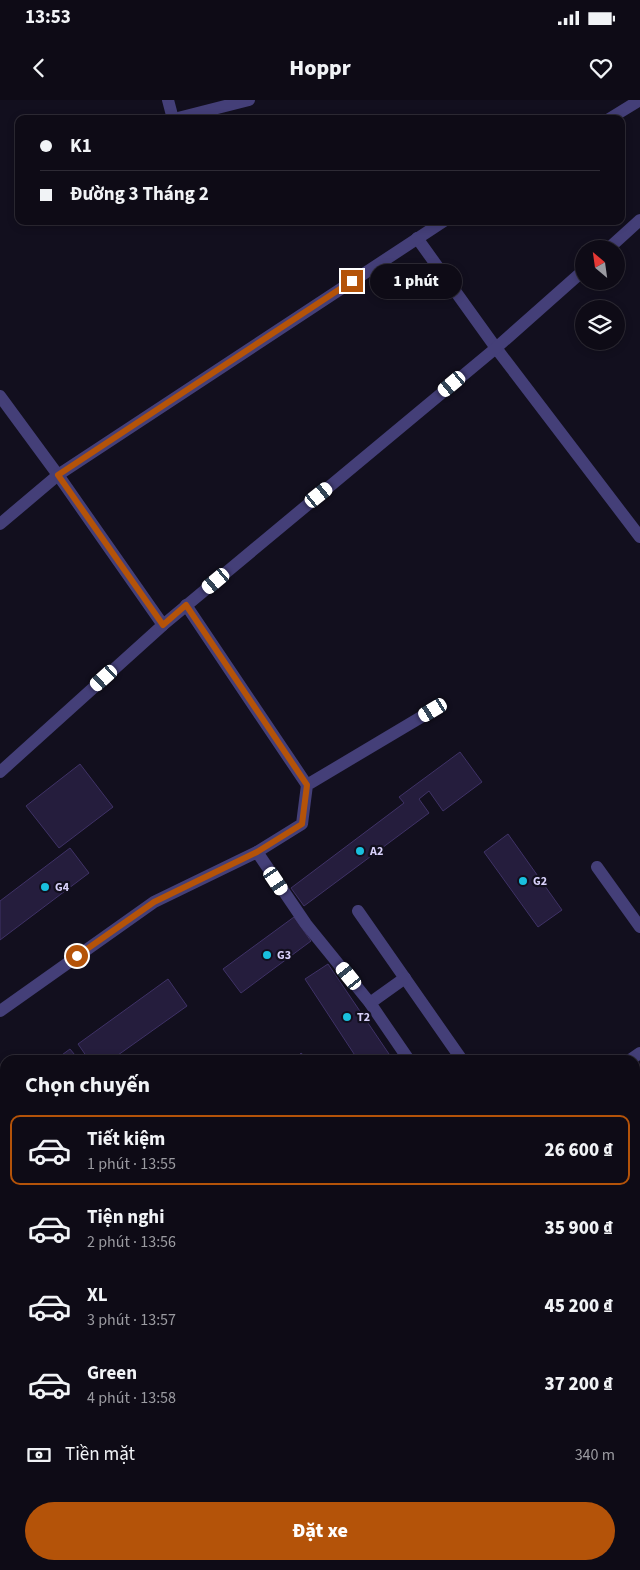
<!DOCTYPE html>
<html lang="vi">
<head>
<meta charset="utf-8">
<style>
  :root { --surface:#0e0b16; --page:#1c1923; --text:#f1f3f6; --muted:#9b9ba1; --line:#2e2b35; --accent:#b45309 }
  body { margin:0; font-family:"Source Sans 3",sans-serif; background:var(--page); color:var(--text); height:100vh; display:flex; flex-direction:column; font-size:19px; white-space:nowrap }
  * { box-sizing:border-box; margin:0 }
  p { font-size:16px; color:var(--muted) }
  .icon { flex:none; width:28px; height:28px; fill:none; stroke:currentColor; stroke-width:2; stroke-linecap:round; stroke-linejoin:round }
  .map { position:relative; flex:1; overflow:hidden }
  .drawer { position:absolute; left:0px; top:955px; width:640px; height:515px; display:flex; flex-direction:column; background:var(--surface); border-radius:15px 15px 0 0; box-shadow:0 2px 8px #0003,0 0 0 1px var(--line) }
  .drawer>* { flex:none }
  .top-card { position:absolute; left:15px; top:15px; width:610px; height:110px; border-radius:10px; box-shadow:0 2px 8px #0003,0 0 0 1px var(--line); display:grid; align-content:center; height:110px; padding:0 25px; background:var(--surface) }
  .needle { width:32px; rotate:331deg }
  .tools { position:absolute; left:575px; top:140px; display:grid; gap:10px }
  .tools a { display:grid; place-items:center; width:50px; height:50px; border-radius:50%; background:var(--surface); box-shadow:0 2px 8px #0003,0 0 0 1px var(--line); font-size:25px }
  .end { position:absolute; width:22px; height:22px; margin:-11px; border:6px solid #b45309; background:#fff; box-shadow:0 0 0 2px #fff }
  .from { border-radius:50% }
  .bubble { position:absolute; height:35px; border-radius:18px; background:var(--surface); box-shadow:0 2px 8px #0003,0 0 0 1px var(--line); font-size:16px; font-weight:800; line-height:35px; text-align:center }
  .car { position:absolute; width:15px; height:30px; margin:-15px -8px; border-radius:6px; box-shadow:0 0 4px 1px #0007; background:linear-gradient(#fff 24%,#345 0 40%,#fff 0 76%,#345 0 86%,#fff 0) }
  .top-card b { display:flex; align-items:center; gap:18px; height:48px; font-size:19px }
  .top-card b+b { border-top:1px solid var(--line) }
  .top-card i { width:12px; height:12px; background:var(--text) }
  ul { padding:0; list-style:none }
  li { display:flex; align-items:center; gap:15px; height:70px; margin:0 10px 8px; padding:0 15px; border:2px solid transparent; border-radius:10px }
  li div { flex:1 }
  li b { display:block; font-size:19px }
  li em { font-style:normal; font-weight:800 }
  li.on { border-color:var(--accent) }
  li>.icon { width:45px; height:45px; stroke-width:1.5 }
  h2 { padding:0 25px; font-size:22px; line-height:60px }
  .pay { display:flex; align-items:center; gap:12px; height:55px; padding:0 25px; font-size:19px }
  .pay p { margin-inline-start:auto }
  .cta { display:flex; gap:10px; margin-top:auto; padding:10px 25px }
  .cta a { flex:1; height:58px; border-radius:30px; background:var(--accent); color:#fff; font-size:20px; font-weight:800; line-height:58px; text-align:center }
  .status { display:flex; justify-content:space-between; align-items:center; height:35px; padding:0 25px; background:var(--surface); direction:ltr }
  .status svg { height:14px; fill:currentColor }
  header { display:flex; justify-content:space-between; align-items:center; height:65px; padding:0 25px; background:var(--surface); font-size:22px; font-weight:800 }
  .map>svg:first-child { display:block }
</style>
</head>
<body>
<div class="status"><b>13:53</b><svg viewBox="0 0 49 12"><path d="M0 12V9h3v3zM5 12V6h3v6zM10 12V3h3v9zM15 12V0h3v12zM26 1h20v11H26zM47 4h2v5h-2z"/></svg></div>
<header><svg class="icon" aria-label="back" viewBox="0 0 24 24"><path d="M15 5l-7 7 7 7"/></svg>Hoppr<svg class="icon" aria-label="heart" viewBox="0 0 24 24"><path d="M12 20l-8-8c-3-5 5-10 8-4 3-6 11-1 8 4z"/></svg></header>
<div class="map">
<svg width="640" height="1470" viewBox="0 0 640 1470">
  <rect width="100%" height="100%" fill="#120f1e"/>
  <g fill="#251d3d" stroke="#3f3266">
    <polygon points="460,652 482,682 443,711 429,691 419,699 429,713 304,806 291,788 404,703 399,697"/>
    <polygon points="80,664 113,707 59,748 26,706"/>
    <polygon points="508,734 562,810 538,827 484,752"/>
    <polygon points="70,748 89,773 0,840 0,801"/>
    <polygon points="294,817 311,841 241,893 223,869"/>
    <polygon points="328,864 389,954 380,960 358,960 305,879"/>
    <polygon points="168,879 187,906 111,960 89,960 78,944"/>
    <polygon points="70,949 79,960 55,960"/>
    <polygon points="301,953 309,960 295,960"/>
    <polygon points="5,997 5,1044 4,1045 0,1039 0,1001"/>
    <polygon points="244,1465 281,1465 277,1470 240,1470"/>
  </g>
  <g fill="none" stroke-linecap="round" stroke-linejoin="round">
    <g stroke="#443f78" stroke-width="12">
      <polyline points="174,19 249,0"/>
      <polyline points="0,296 58,375 163,525"/>
      <polyline points="186,505 307,685"/>
      <polyline points="257,752 302,724 307,685 433,610"/>
      <polyline points="597,767 640,827"/>
      <polyline points="358,811 462,960"/>
      <polyline points="370,903 405,878"/>
      <polyline points="0,911 154,802 257,752 306,824 370,903 409,960"/>
      <polyline points="630,960 640,953"/>
      <polyline points="635,1171 640,1168"/>
      <polyline points="635,1204 640,1211"/>
      <polyline points="635,1331 640,1324"/>
      <polyline points="123,1470 127,1465"/>
      <polyline points="155,1470 159,1465"/>
    </g>
    <g stroke="#443f78" stroke-width="12">
      <polyline points="168,0 173,19"/>
      <polyline points="417,138 496,248 640,437"/>
      <polyline points="608,149 640,120"/>
      <polyline points="0,672 163,525 496,248 584,170"/>
    </g>
    <g stroke="#443f78" stroke-width="12">
      <polyline points="609,19 640,0"/>
      <polyline points="0,424 58,375 444,121"/>
    </g>
  </g>
  <g fill="none" stroke-linecap="round" stroke-linejoin="round">
    <polyline stroke="#b45309" stroke-width="6" points="77,856 154,802 257,752 302,724 307,685 186,505 163,525 58,375 352,181"/>
  </g>
  <g fill="#19c0de" stroke="#120f1e" stroke-width="2">
    <circle cx="360" cy="751" r="5"/>
    <circle cx="523" cy="781" r="5"/>
    <circle cx="45" cy="787" r="5"/>
    <circle cx="267" cy="855" r="5"/>
    <circle cx="347" cy="917" r="5"/>
  </g>
  <g text-anchor="middle" dominant-baseline="central" stroke-width="4.5" stroke-linejoin="round" paint-order="stroke">
    <g font-size="12" font-weight="bold" fill="#d8d1fa" stroke="#120f1e" text-anchor="start">
      <text x="370" y="751">A2</text>
      <text x="533" y="781">G2</text>
      <text x="55" y="787">G4</text>
      <text x="277" y="855">G3</text>
      <text x="357" y="917">T2</text>
    </g>
  </g>
</svg>
<div class="tools">
<a><svg class="needle" viewBox="-14 -14 28 28"><path d="M0-13l5 13h-10z" fill="#e53935"/><path d="M0 13l5-13h-10z" fill="#9b9ba1"/></svg></a>
<a><svg class="icon" aria-label="layers" viewBox="0 0 24 24"><path d="M12 4l9 5-9 5-9-5zM3 14l9 5 9-5"/></svg></a>
</div>
<i class="end from" style="left:77px;top:856px"></i>
<i class="end" style="left:352px;top:181px"></i>
<div class="bubble" style="left:370px;top:164px;width:92px">1 phút</div>
<i class="car" style="left:452px;top:284px;rotate:230deg"></i>
<i class="car" style="left:319px;top:395px;rotate:51deg"></i>
<i class="car" style="left:216px;top:481px;rotate:230deg"></i>
<i class="car" style="left:104px;top:578px;rotate:228deg"></i>
<i class="car" style="left:433px;top:610px;rotate:239deg"></i>
<i class="car" style="left:276px;top:781px;rotate:146deg"></i>
<i class="car" style="left:349px;top:876px;rotate:321deg"></i>
<div class="top-card">
<b><i class="from"></i>K1</b>
<b><i></i>Đường 3 Tháng 2</b>
</div>
<section class="drawer">
<h2>Chọn chuyến</h2>
<ul>
<li class="on"><svg class="icon" aria-label="car" viewBox="0 0 24 24"><path d="M5 17H2v-5l4-1 3-4h7l3 4 3 1v5h-3M9 17h6M6 11h13"/><circle cx="7" cy="17" r="2"/><circle cx="17" cy="17" r="2"/></svg><div><b>Tiết kiệm</b><p>1 phút · 13:55</p></div><em>26 600 ₫</em></li>
<li><svg class="icon" aria-label="car" viewBox="0 0 24 24"><path d="M5 17H2v-5l4-1 3-4h7l3 4 3 1v5h-3M9 17h6M6 11h13"/><circle cx="7" cy="17" r="2"/><circle cx="17" cy="17" r="2"/></svg><div><b>Tiện nghi</b><p>2 phút · 13:56</p></div><em>35 900 ₫</em></li>
<li><svg class="icon" aria-label="car" viewBox="0 0 24 24"><path d="M5 17H2v-5l4-1 3-4h7l3 4 3 1v5h-3M9 17h6M6 11h13"/><circle cx="7" cy="17" r="2"/><circle cx="17" cy="17" r="2"/></svg><div><b>XL</b><p>3 phút · 13:57</p></div><em>45 200 ₫</em></li>
<li><svg class="icon" aria-label="car" viewBox="0 0 24 24"><path d="M5 17H2v-5l4-1 3-4h7l3 4 3 1v5h-3M9 17h6M6 11h13"/><circle cx="7" cy="17" r="2"/><circle cx="17" cy="17" r="2"/></svg><div><b>Green</b><p>4 phút · 13:58</p></div><em>37 200 ₫</em></li>
</ul>
<div class="pay"><svg class="icon" aria-label="cash" viewBox="0 0 24 24"><path d="M3 7h18v10H3z"/><circle cx="12" cy="12" r="2"/></svg>Tiền mặt<p>340 m</p></div>
<div class="cta"><a>Đặt xe</a></div>
</section>
</div>
</body>
</html>
